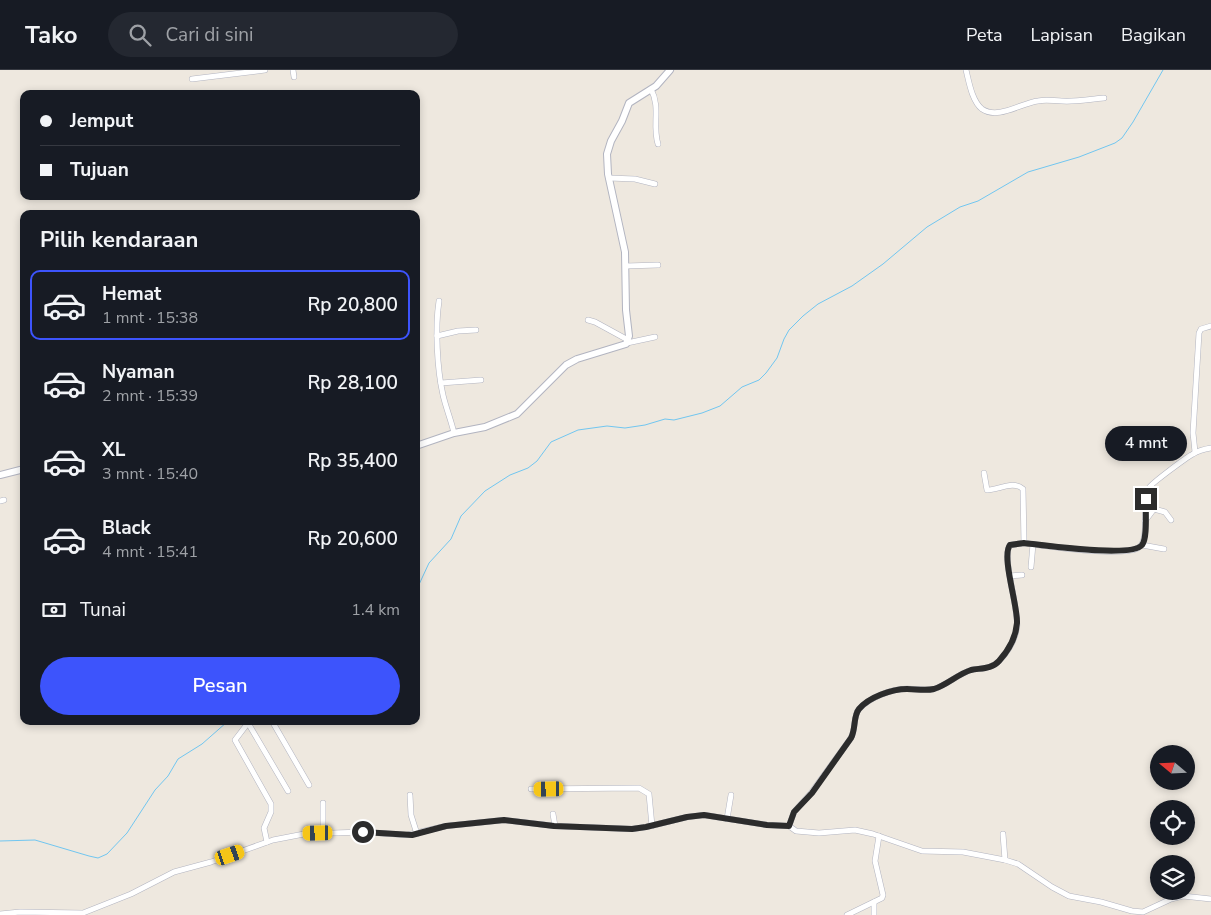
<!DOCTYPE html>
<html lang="id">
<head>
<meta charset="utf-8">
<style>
  :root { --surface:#171b24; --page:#242831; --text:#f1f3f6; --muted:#9ea1a6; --line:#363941; --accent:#3d54fc }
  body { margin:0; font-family:"Nunito Sans",sans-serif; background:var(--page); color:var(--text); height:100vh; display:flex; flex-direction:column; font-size:19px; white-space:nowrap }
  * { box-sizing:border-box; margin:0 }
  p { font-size:16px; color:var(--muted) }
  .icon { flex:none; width:28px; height:28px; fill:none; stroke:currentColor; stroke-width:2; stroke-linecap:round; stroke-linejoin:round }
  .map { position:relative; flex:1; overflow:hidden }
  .drawer { position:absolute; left:20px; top:140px; width:400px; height:515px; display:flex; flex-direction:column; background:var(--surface); border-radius:10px; box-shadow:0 2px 8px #0003 }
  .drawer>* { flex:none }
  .hud { position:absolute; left:20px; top:20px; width:400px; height:110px; border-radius:10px; box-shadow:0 2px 8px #0003; display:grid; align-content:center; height:110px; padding:0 20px; background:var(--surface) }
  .needle { width:32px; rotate:289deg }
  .fabs { position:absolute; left:1150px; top:675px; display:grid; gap:10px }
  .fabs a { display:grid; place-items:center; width:45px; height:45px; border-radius:50%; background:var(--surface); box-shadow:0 2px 8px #0003; font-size:25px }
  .end { position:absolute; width:22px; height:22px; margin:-11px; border:6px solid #2c2c2c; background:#fff; box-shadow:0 0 0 2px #fff }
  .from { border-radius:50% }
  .bubble { position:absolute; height:35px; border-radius:18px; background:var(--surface); box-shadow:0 2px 8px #0003; font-size:16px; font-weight:600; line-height:35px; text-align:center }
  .car { position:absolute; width:15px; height:30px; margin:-15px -8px; border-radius:6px; box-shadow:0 0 4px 1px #0007; background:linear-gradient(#f5c518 24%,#345 0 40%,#f5c518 0 76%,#345 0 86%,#f5c518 0) }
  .hud b { display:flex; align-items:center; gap:18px; height:48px; font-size:19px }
  .hud b+b { border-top:1px solid var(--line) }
  .hud i { width:12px; height:12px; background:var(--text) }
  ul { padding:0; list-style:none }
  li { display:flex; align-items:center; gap:15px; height:70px; margin:0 10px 8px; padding:0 10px; border:2px solid transparent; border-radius:10px }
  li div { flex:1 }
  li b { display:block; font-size:19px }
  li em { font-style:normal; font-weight:600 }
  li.selected { border-color:var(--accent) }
  li>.icon { width:45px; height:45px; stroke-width:1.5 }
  h2 { padding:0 20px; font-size:22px; line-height:60px }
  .pay { display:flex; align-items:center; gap:12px; height:55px; padding:0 20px; font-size:19px }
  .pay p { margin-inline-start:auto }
  .action { display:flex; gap:10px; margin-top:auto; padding:10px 20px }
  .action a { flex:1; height:58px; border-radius:30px; background:var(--accent); color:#fff; font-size:20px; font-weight:600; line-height:58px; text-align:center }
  header { display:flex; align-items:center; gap:30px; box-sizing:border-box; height:70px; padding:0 25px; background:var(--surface); border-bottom:1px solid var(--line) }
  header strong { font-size:24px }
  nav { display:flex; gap:28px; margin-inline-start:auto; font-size:18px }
  .search { width:350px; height:45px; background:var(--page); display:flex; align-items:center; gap:12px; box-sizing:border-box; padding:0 18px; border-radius:28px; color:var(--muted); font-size:19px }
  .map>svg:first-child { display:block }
</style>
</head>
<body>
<header>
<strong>Tako</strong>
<div class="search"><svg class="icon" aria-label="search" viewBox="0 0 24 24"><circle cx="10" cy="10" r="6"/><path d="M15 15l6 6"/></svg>Cari di sini</div>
<nav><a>Peta</a><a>Lapisan</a><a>Bagikan</a></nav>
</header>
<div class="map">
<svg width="1211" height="845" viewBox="0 0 1211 845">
  <rect width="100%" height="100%" fill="#eee8df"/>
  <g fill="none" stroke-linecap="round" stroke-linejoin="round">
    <g stroke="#71c6f0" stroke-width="1">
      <polyline points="416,521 429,493 451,469 461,446 485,421 510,405 528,398 537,391 551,372 578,360 607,356 625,358 645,355 665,349 674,350 702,343 720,336 742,317 759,310 766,303 777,288 784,269 789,260 803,246 818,234 852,216 883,194 927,157 960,137 978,131 1028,102 1079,87 1115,73 1122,68 1133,52 1163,0"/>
      <polyline points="0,771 35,770 89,786 98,788 107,784 127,763 155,720 168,706 178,689 202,674 227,652 237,651"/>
    </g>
    <g stroke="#b2b4c0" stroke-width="6">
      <g id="minor">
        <polyline points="293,0 294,7"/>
        <path d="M966,0C969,12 972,31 982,39C998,50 1021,33 1038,31C1046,29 1054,31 1062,31C1076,32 1090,29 1104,28"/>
        <polyline points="192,9 265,0"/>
        <path d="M651,19C661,38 652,55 658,74"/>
        <polyline points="609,108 635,109 655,114"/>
        <polyline points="626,196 658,195"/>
        <path d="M439,231C435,257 437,299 443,325C446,338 451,350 454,363"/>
        <polyline points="588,250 595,252 628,270"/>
        <polyline points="437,266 458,261 476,260"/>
        <polyline points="627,273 655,267"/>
        <polyline points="441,313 481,310"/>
        <polyline points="1195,382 1193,363 1199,263 1201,259 1211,256"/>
        <path d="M984,403L987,420C999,420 1013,410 1023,419L1024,473"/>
        <polyline points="0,431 4,430"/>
        <polyline points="1145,451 1154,439 1165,442 1171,450"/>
        <polyline points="1142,475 1164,479"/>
        <polyline points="1031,497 1033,474"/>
        <polyline points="1010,506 1022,505"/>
        <polyline points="272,651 309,715"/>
        <polyline points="531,719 639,718 649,724 652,756"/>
        <polyline points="410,725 411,745 417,764"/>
        <polyline points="553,744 555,756"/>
        <polyline points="727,749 731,725"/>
        <polyline points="789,756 796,761 819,763 855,760 873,764 922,781 963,782 1005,790 1018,794 1052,817 1069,826 1101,832 1132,841 1143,842 1171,829 1183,826 1211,829"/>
        <polyline points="323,763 323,733"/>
        <polyline points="1003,764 1005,790"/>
        <polyline points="267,772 264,758 271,742 271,734 235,670 248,653 288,721"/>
        <polyline points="874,832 874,845"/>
        <path d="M0,844L20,842L83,843L131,824L174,802L211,792L273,770L304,764L363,762L407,765L446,756L504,750L555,756L632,759L646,757L687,747L704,745L767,755L789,756L794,742L811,723L851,668C856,659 853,646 859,639C869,628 889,620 903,619C913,618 924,621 934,619C947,615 958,604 971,600C981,598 992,599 999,591C1008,582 1015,569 1017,557C1019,538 1001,486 1010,475L1024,473C1047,476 1121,487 1138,478C1151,471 1141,432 1148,419C1149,415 1187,387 1193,384C1198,381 1205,379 1211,378"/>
        <polyline points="847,845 882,828 883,825 875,791 879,766"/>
      </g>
    </g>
    <g stroke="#b2b4c0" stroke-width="8">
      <g id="tertiary">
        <polyline points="416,376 454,363 485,357 517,344 566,295 577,289 626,274 629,266 626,240 625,182 608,104 607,84 611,71 622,51 629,33 656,16 670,0"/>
        <polyline points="0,405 24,399"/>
      </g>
    </g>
    <use href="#minor" stroke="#fff" stroke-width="5"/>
    <use href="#tertiary" stroke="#fff" stroke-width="6"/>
  </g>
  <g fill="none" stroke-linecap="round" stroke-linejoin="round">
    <path stroke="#2c2c2c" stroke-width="6" d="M363,762L412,765L446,756L504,750L554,756L632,759L646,757L687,747L704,745L767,755L789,756L794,742L812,723L851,668C856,659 853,646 859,639C869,627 892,619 907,619C916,619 925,621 934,619C947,615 958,604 971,600C981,598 992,599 999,591C1008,581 1016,567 1017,553C1018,536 1001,486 1010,475L1024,473C1042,475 1132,488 1142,475C1148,468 1145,439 1146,429"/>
  </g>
</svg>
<div class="fabs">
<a><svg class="needle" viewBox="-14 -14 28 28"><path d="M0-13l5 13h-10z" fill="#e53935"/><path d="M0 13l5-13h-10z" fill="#9ea1a6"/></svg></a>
<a><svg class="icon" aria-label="locate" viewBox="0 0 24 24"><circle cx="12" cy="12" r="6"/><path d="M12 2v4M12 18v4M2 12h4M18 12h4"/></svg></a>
<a><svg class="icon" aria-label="layers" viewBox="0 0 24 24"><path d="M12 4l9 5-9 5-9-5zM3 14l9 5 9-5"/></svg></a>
</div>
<i class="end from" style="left:363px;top:762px"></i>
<i class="end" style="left:1146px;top:429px"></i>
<div class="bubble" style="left:1105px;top:356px;width:82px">4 mnt</div>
<i class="car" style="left:549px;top:719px;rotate:269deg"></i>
<i class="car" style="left:318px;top:763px;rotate:269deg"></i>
<i class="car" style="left:230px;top:785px;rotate:71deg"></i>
<div class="hud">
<b><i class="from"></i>Jemput</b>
<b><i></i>Tujuan</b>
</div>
<section class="drawer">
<h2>Pilih kendaraan</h2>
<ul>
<li class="selected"><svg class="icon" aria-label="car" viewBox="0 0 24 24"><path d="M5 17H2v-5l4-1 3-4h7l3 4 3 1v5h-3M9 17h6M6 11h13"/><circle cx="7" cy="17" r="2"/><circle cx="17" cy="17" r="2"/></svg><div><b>Hemat</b><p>1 mnt · 15:38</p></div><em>Rp 20,800</em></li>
<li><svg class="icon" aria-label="car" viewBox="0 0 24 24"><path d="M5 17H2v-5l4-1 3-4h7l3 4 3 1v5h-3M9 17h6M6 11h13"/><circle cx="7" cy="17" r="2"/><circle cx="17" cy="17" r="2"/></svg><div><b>Nyaman</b><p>2 mnt · 15:39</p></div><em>Rp 28,100</em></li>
<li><svg class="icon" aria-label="car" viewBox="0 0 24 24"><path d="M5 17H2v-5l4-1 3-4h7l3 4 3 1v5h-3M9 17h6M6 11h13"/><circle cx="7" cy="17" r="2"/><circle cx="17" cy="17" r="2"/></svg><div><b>XL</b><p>3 mnt · 15:40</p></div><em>Rp 35,400</em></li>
<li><svg class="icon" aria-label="car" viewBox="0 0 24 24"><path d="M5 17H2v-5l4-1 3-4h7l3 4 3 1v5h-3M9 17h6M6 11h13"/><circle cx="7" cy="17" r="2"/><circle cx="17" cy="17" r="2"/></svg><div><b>Black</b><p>4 mnt · 15:41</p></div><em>Rp 20,600</em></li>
</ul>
<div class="pay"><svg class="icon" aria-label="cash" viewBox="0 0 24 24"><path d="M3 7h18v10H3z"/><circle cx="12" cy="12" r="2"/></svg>Tunai<p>1.4 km</p></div>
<div class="action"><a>Pesan</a></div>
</section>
</div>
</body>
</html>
